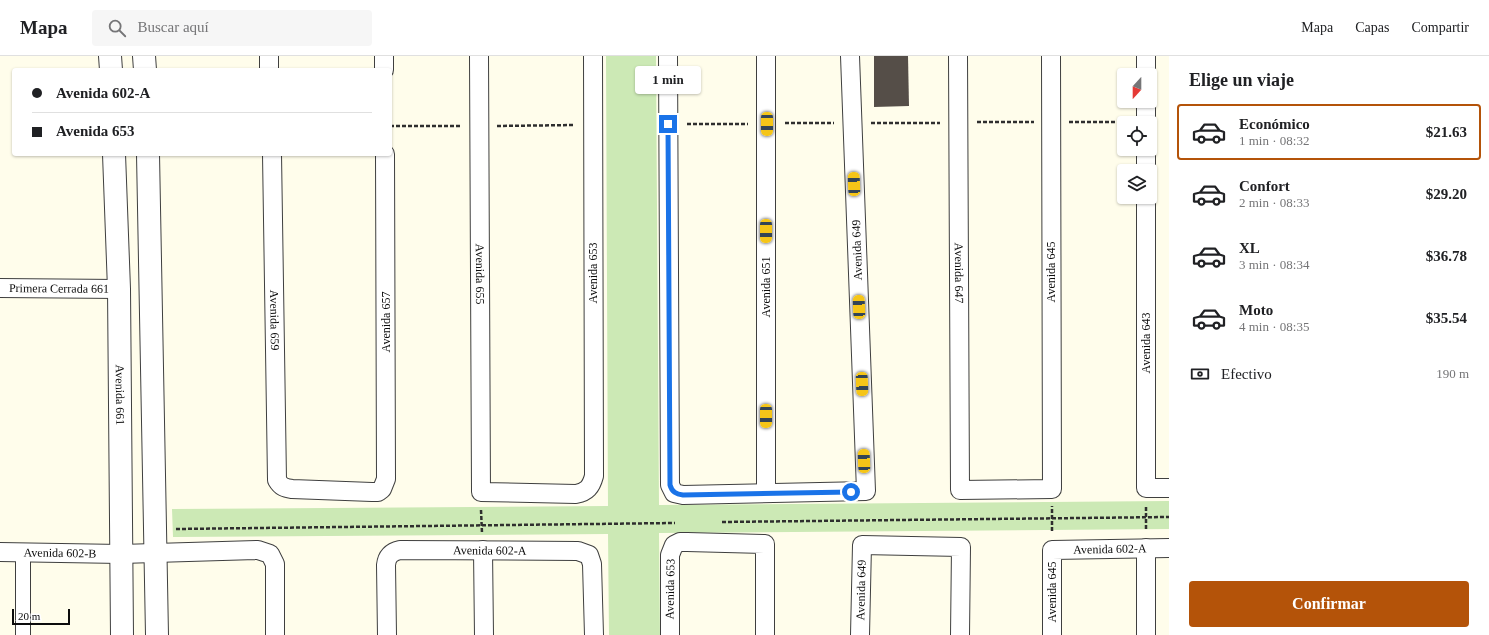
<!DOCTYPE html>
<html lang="es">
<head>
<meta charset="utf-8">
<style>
  :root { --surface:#fff; --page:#f6f6f6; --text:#202124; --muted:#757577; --line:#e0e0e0; --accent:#b45309 }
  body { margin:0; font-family:Georgia,serif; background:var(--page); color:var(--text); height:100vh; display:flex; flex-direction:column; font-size:15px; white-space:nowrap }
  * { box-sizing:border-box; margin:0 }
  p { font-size:13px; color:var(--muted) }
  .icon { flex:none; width:22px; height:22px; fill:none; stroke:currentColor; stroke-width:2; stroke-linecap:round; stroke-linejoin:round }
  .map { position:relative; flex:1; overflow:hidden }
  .side { display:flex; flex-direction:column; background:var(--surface); width:320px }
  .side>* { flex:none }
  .guide { position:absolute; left:12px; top:12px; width:380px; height:88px; border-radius:4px; box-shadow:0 1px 3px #0004; display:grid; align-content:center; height:88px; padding:0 20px; background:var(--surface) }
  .needle { width:26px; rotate:201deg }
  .controls { position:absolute; left:1117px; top:12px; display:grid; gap:8px }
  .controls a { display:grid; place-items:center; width:40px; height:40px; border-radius:4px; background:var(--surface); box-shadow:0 1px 3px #0004; font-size:20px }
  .scale { position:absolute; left:12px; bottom:10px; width:58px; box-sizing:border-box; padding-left:4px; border:2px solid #0c0c0c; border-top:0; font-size:11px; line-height:14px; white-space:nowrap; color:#0c0c0c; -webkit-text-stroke:3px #fff; paint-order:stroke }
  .end { position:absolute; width:18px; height:18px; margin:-9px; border:5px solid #1a73e8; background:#fff; box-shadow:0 0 0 2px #fff }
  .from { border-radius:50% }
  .bubble { position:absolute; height:28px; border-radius:4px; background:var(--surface); box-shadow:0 1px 3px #0004; font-size:13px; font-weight:800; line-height:28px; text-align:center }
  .car { position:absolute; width:12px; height:24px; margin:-12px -6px; border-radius:5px; box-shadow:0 0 3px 1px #0007; background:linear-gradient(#f5c518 24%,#345 0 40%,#f5c518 0 76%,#345 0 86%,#f5c518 0) }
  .guide b { display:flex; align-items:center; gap:14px; height:38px; font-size:15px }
  .guide b+b { border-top:1px solid var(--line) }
  .guide i { width:10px; height:10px; background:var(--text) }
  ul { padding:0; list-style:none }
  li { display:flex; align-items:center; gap:12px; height:56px; margin:0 8px 6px; padding:0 12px; border:2px solid transparent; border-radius:4px }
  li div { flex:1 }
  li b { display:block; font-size:15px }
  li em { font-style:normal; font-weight:800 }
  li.current { border-color:var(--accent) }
  li>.icon { width:36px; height:36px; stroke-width:1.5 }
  h2 { padding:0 20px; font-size:18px; line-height:48px }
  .pay { display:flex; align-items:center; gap:10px; height:44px; padding:0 20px; font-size:15px }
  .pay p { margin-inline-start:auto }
  .cta { display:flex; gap:8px; margin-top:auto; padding:8px 20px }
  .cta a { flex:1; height:46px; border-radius:4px; background:var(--accent); color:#fff; font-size:16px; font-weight:800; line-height:46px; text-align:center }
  header { display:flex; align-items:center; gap:24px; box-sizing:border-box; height:56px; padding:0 20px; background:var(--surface); border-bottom:1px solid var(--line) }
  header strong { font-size:19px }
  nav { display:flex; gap:22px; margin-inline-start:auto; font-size:14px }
  .search { width:280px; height:36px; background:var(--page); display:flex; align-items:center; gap:10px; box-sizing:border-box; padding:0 14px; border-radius:4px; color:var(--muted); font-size:15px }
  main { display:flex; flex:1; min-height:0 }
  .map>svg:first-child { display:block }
</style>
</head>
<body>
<header>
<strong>Mapa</strong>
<div class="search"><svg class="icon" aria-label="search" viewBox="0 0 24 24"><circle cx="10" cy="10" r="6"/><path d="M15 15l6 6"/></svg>Buscar aquí</div>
<nav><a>Mapa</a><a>Capas</a><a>Compartir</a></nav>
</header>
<main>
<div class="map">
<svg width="1169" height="579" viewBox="0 0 1169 579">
  <rect width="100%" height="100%" fill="#fffdeb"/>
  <polygon fill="#cce9b5" points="606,0 656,0 659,449 1169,445 1169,473 659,477 660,579 609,579 608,478 173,481 172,453 608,450"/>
  <polygon fill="#554e48" points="874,0 908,0 909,50 874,51"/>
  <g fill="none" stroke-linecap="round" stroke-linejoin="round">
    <g stroke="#3f3f3f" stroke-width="16">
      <polyline id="pedestrian" points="23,496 23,579"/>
    </g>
    <g stroke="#3f3f3f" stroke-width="20">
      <g id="minor">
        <polyline points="269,0 269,14"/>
        <polyline points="384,0 384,14"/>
        <path id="s1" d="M479,0L481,436L576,438C587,436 591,431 594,420L593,0"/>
        <polyline points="668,0 670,429 674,437 683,439 866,435 850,0"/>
        <path id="s2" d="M958,0L960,434L1052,433L1051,0"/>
        <polyline points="1146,0 1146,19"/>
        <polyline points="1146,45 1146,67"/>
        <polyline points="1146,93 1146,115"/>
        <path id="s3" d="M272,98L277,424C281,431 285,432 292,433L372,436H378L382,433L386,423L385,98"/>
        <polyline points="1146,141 1146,432 1169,432"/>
        <path id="s4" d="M0,232L119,233"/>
        <polyline points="766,437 766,0"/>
        <polyline points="1146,492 1146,579"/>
        <polyline points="483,494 484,579"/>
        <path id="s5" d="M0,496L121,498L258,494L270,498L275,508V579"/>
        <path id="s6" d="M387,579L386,509C387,500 391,496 400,494L578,495L589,499L592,508L594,579"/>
        <polyline points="670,579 670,499 674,489 680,486 687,486 765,488 765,579"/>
        <path id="s7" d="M860,579L862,489L961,491L960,579"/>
        <path id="s8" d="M1052,579V494L1169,492"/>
      </g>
    </g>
    <g stroke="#3f3f3f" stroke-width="24">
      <g id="tertiary">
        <polyline points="110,0 111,14"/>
        <polyline points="144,0 145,14"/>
        <path id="s9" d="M114,98L119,233L122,579"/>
        <polyline points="148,98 157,579"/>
      </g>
    </g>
    <g stroke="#2e2e2e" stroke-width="2.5" stroke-dasharray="4 2" stroke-linecap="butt">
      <polyline points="977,66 1034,66"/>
      <polyline points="1069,66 1128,66"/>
      <polyline points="785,67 834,67"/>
      <polyline points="871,67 940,67"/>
      <polyline points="687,68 748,68"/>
      <polyline points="390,70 462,70"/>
      <polyline points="497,70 574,69"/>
      <polyline points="1146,451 1146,474"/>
      <polyline points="481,454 482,477"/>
      <polyline points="722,466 1169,461"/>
      <polyline points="176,473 675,467"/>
      <polyline points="1052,475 1052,450"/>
    </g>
    <use href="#pedestrian" stroke="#fff" stroke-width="14"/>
    <use href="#minor" stroke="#fff" stroke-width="18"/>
    <use href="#tertiary" stroke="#fff" stroke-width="22"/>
  </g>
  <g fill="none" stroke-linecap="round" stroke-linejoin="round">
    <path stroke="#1a73e8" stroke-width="5" d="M668,68L670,429C672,436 676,438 683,439L851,436"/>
  </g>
  <g text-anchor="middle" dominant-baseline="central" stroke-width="4" stroke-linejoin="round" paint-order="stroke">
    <g font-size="12" fill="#0c0c0c" stroke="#fff">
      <text transform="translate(857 194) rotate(-92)">Avenida 649</text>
      <text transform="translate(1051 216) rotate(-90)">Avenida 645</text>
      <text transform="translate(593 217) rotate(-90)">Avenida 653</text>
      <text stroke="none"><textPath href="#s2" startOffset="217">Avenida 647</textPath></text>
      <text stroke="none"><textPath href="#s1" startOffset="218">Avenida 655</textPath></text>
      <text transform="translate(766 231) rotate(-90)">Avenida 651</text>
      <text stroke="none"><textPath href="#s4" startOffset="59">Primera Cerrada 661</textPath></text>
      <text stroke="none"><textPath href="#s3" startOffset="166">Avenida 659</textPath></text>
      <text transform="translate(386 266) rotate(-90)">Avenida 657</text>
      <text transform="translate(1146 287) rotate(-90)">Avenida 643</text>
      <text stroke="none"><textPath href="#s9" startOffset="241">Avenida 661</textPath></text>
      <text stroke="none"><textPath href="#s8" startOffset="143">Avenida 602-A</textPath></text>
      <text stroke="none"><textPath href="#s6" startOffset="182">Avenida 602-A</textPath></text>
      <text stroke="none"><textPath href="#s5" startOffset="60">Avenida 602-B</textPath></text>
      <text transform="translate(670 533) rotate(-89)">Avenida 653</text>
      <text stroke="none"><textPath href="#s7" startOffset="45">Avenida 649</textPath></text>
      <text transform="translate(1052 536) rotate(-90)">Avenida 645</text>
    </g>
  </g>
</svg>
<div class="controls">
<a><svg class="needle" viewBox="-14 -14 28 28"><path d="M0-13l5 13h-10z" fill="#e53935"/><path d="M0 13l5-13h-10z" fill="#757577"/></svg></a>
<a><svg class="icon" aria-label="locate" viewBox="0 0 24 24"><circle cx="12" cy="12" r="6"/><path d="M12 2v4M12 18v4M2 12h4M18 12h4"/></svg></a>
<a><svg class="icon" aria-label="layers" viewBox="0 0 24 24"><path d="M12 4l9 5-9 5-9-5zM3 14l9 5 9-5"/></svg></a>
</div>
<div class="scale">20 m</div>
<i class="end from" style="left:851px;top:436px"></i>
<i class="end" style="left:668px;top:68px"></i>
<div class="bubble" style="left:635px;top:10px;width:66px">1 min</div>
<i class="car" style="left:767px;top:68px;rotate:180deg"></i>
<i class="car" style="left:854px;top:128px;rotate:358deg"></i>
<i class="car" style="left:766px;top:175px;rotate:180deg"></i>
<i class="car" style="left:859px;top:251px;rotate:358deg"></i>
<i class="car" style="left:862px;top:328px;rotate:178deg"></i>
<i class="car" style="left:766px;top:360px;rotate:180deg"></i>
<i class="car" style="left:864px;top:405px;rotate:358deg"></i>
<div class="guide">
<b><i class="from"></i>Avenida 602-A</b>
<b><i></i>Avenida 653</b>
</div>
</div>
<section class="side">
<h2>Elige un viaje</h2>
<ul>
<li class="current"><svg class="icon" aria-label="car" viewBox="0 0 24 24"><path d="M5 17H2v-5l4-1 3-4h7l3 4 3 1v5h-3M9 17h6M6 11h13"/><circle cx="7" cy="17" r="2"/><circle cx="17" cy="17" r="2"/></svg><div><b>Económico</b><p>1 min · 08:32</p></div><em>$21.63</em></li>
<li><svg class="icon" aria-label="car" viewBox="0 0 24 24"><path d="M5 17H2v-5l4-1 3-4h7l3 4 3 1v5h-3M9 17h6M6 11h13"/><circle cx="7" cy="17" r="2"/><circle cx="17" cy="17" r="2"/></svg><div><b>Confort</b><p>2 min · 08:33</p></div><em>$29.20</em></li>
<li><svg class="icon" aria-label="car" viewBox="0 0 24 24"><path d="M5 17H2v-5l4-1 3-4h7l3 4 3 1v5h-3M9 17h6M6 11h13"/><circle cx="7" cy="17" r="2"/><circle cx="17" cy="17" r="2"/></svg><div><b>XL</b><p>3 min · 08:34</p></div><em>$36.78</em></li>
<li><svg class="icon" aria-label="car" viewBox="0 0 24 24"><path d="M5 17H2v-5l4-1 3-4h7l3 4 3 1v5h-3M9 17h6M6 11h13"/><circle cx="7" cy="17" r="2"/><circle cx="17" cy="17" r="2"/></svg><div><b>Moto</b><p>4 min · 08:35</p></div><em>$35.54</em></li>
</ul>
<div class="pay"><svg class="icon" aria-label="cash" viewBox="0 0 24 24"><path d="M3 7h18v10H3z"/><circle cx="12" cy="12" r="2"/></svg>Efectivo<p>190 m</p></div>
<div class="cta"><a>Confirmar</a></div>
</section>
</main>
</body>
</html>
